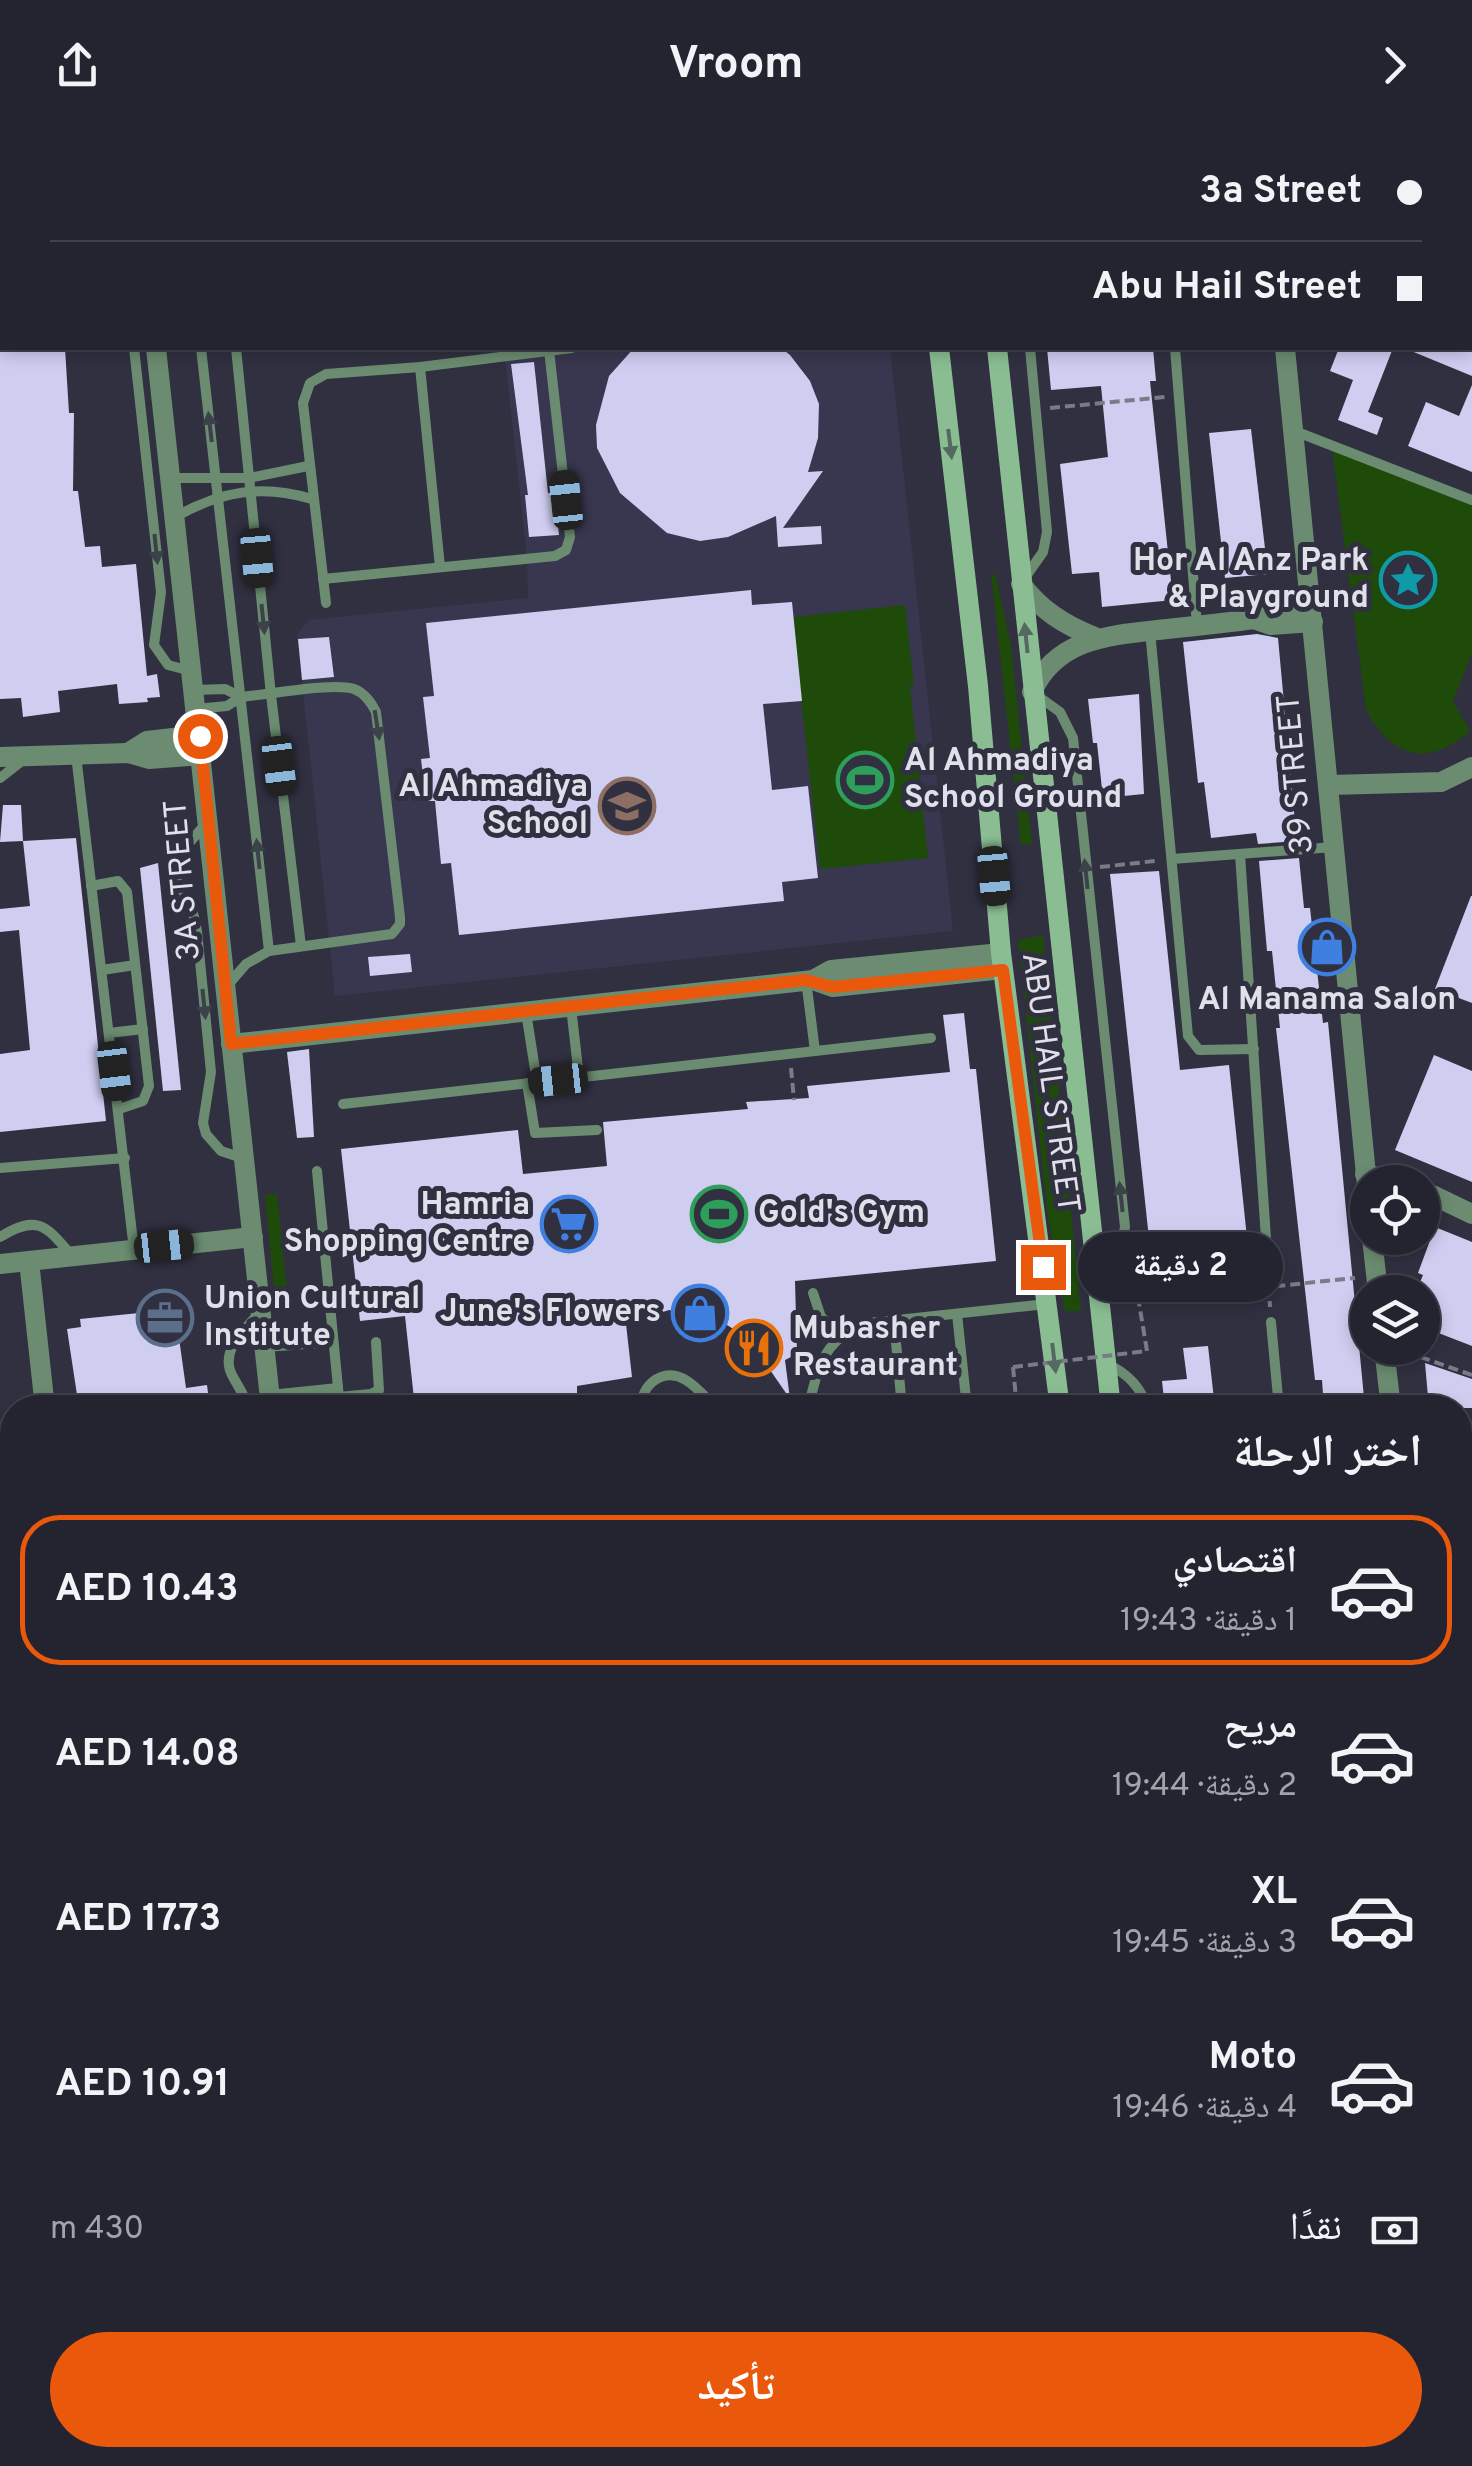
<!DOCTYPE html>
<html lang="ar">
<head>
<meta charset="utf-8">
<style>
  :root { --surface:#242431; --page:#30303d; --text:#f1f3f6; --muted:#a3a4ab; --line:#41414d; --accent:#ea580c }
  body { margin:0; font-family:Overpass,"Noto Naskh Arabic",sans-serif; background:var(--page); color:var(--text); direction:rtl; height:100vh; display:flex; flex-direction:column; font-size:38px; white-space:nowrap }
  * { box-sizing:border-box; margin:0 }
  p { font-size:32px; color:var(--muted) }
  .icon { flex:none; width:55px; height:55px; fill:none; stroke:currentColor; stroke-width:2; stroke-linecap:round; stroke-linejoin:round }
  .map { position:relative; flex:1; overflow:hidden; direction:ltr }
  .details { position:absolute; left:0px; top:1265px; width:1472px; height:1072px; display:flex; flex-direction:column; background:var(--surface); border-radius:40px 40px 0 0; box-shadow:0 5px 15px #0003,0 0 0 2px var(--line); direction:rtl }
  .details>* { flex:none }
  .banner { position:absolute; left:0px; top:0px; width:1472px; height:220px; box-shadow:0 5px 15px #0003,0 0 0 2px var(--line); direction:rtl; display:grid; align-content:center; height:220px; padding:0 50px; background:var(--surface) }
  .controls { position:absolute; left:1350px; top:1035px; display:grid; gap:20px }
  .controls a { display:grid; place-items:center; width:90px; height:90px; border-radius:50%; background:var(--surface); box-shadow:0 5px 15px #0003,0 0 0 2px var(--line); font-size:50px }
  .end { position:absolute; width:45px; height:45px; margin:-22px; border:12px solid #ea580c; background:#fff; box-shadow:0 0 0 5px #fff }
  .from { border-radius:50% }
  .bubble { position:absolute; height:70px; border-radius:35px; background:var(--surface); box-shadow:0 5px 15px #0003,0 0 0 2px var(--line); font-size:32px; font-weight:700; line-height:70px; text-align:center; direction:rtl }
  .car { position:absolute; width:30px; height:60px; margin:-30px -15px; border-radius:12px; box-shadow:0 0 8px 2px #0007; background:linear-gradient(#222 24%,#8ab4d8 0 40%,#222 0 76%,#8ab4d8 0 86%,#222 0) }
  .banner b { display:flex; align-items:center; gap:35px; height:95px; font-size:38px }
  .banner b+b { border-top:2px solid var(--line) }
  .banner i { width:25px; height:25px; background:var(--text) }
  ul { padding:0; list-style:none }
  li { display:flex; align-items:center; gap:30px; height:150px; margin:0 20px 15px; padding:0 30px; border:5px solid transparent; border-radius:40px }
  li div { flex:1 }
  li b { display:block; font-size:38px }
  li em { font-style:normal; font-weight:700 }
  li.active { border-color:var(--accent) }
  li>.icon { width:90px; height:90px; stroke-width:1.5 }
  h2 { padding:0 50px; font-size:45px; line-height:120px }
  .pay { display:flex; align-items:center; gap:25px; height:110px; padding:0 50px; font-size:38px }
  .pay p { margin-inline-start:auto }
  .button { display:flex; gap:20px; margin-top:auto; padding:20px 50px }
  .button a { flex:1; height:115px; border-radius:60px; background:var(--accent); color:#fff; font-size:40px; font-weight:700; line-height:115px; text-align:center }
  header { display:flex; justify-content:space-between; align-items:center; height:130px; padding:0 50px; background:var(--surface); font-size:45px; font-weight:700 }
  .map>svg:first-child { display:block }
</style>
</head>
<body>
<header><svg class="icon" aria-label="forward" viewBox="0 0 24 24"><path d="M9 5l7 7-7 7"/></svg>Vroom<svg class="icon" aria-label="share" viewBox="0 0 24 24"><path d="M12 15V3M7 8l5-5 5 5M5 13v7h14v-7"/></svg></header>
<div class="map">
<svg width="1472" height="2336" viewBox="0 0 1472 2336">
  <rect width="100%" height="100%" fill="#303041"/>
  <g fill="#38374f">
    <rect x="243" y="0" width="623" height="2"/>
    <polygon points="504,218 890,218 953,801 335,866 297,504 309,490 528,468 527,428"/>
  </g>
  <g fill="#1e4b0a">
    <path d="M1331,310L1472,366V523L1453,571L1470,601C1428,638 1392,628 1366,580Z"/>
    <polygon points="991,442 996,447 1011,516 1032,714 1021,715"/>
    <polygon points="905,475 914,555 910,556 928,728 820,739 792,487"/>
    <polygon points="1043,805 1081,1181 1065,1181 1048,1087 1018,810"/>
    <polygon points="277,1064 288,1170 275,1171 265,1065"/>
  </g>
  <g fill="#cfcef1">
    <polygon points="0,218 65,218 69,283 74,283 73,361 78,361 85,417 100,416 102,437 136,434 147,546 157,544 160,567 147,568 148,572 119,574 117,554 58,561 60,582 23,587 21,568 0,569"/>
    <polygon points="634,218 781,218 790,225 810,251 819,274 818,308 808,342 823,341 783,398 821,396 822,414 778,417 776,386 728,407 700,411 667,403 620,363 597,318 596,295 609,246"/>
    <polygon points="1047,218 1153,218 1156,251 1150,251 1173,470 1102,477 1099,442 1072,444 1060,334 1108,327 1101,256 1051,260"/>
    <polygon points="1339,218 1393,218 1368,282 1383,288 1377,305 1338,290 1353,250 1330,241"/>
    <polygon points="1404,218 1461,218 1472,222 1472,246"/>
    <polygon points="534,232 548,363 555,362 559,405 529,407 525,365 528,365 511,234"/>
    <polygon points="1472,255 1472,342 1408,316 1426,272 1459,286"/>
    <polygon points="1251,299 1268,444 1225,448 1209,303"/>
    <polygon points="751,460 752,475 792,472 802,571 763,574 772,660 808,656 818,748 782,752 784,771 459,805 451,733 441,734 435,671 426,671 421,629 430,628 423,567 434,566 426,493"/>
    <polygon points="1257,504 1278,508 1295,692 1284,712 1258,714 1256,703 1211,708 1204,652 1198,653 1183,512"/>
    <polygon points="329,507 334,547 302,550 298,509"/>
    <polygon points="1139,564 1144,664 1103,668 1097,613 1093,613 1088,569"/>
    <polygon points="3,675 21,675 23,711 0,712"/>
    <polygon points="76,708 106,991 0,1002 0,924 30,920 19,800 0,802 0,779 30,776 23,711"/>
    <polygon points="1299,728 1304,778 1310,778 1323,893 1328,892 1365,1278 1324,1278 1322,1250 1315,1250 1276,898 1280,898 1272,821 1267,821 1259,731"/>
    <polygon points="158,733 181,960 163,961 140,738"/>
    <polygon points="1159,741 1180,940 1229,935 1250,1137 1153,1146 1110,744"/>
    <polygon points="1471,766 1472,766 1472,873 1435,859"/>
    <polygon points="410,824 412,842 370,846 368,827"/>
    <polygon points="964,883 970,939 976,939 996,1131 795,1151 797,1224 785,1230 790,1269 748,1208 714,1187 669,1180 626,1194 632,1247 577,1256 577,1278 415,1278 405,1186 360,1191 341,1019 518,1000 523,1044 607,1036 603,992 748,979 746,972 809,968 807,956 950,942 943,885"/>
    <polygon points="309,919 314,1007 297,1008 287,922"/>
    <polygon points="1434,925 1472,941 1472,1052 1395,1020"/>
    <polygon points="1435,1097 1472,1112 1472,1216 1423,1197 1433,1170 1422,1167 1422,1162 1416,1162 1423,1145 1418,1143"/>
    <polygon points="188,1170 192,1199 178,1201 186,1258 207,1255 210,1278 79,1278 67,1199 81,1197 80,1189 139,1183 138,1177"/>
    <polygon points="1208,1216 1215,1278 1180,1278 1179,1268 1164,1269 1162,1251 1187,1249 1183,1218"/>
    <polygon points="1425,1233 1472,1249 1472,1278 1429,1278"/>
  </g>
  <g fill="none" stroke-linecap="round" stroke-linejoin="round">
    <g stroke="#7a7a89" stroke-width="4" stroke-dasharray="10 5" stroke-linecap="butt">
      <polyline points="0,202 2,202"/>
      <polyline points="1050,278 1165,267"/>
      <polyline points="1100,737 1155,731"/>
      <polyline points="791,938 794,970"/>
      <polyline points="1133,1137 1147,1221"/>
      <polyline points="1269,1156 1270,1177"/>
      <polyline points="1141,1170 1355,1148"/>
      <polyline points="1406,1222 1472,1245"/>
      <polyline points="1013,1237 1017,1278"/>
      <polyline points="1472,1884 1464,1911 1472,1913"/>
      <polyline points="80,2325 81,2336"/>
      <polyline points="755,2325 756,2336"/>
    </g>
    <g stroke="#6b8c70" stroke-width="10">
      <polyline points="110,0 110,2"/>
      <polyline points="176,0 176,2"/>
      <polyline points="214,0 215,2"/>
      <polyline points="274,0 274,2"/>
      <polyline points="1007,0 1007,2"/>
      <polyline points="1095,0 1095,2"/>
      <polyline points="1322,0 1322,2"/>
      <polyline points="1373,2 1374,0"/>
      <polyline points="1425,2 1426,0"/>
      <polyline points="1470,21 1472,16"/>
      <polyline points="1470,151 1472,146"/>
      <polyline points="1470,162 1472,163"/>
      <polyline points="1470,207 1472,208"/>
      <polyline points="134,218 161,462 154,515 168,535 191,541"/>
      <polyline points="201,218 269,821"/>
      <polyline points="236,218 271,565 301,816"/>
      <polyline points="1175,218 1197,495"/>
      <polyline points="420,237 440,437"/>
      <polyline points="1292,300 1472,370"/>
      <polyline points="171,348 249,348 308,336"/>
      <path d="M175,387C221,361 262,354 312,369"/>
      <polyline points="323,449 555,426 566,420 570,407 549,220"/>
      <polyline points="1024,449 1043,422 1047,402 1030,218"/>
      <polyline points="326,473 303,273 310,253 326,244 420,237 572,218"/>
      <polyline points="1150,501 1188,906 1199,920 1254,919"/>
      <polyline points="194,560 225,559 241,567"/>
      <polyline points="1035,564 1060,582 1073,608 1125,1097 1118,1130 1101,1157"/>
      <path d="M196,579L227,576L241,567C267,565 333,552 354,559C365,563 371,572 376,582L400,787V794L392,804L269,821L246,834L228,855"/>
      <polyline points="76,625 134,1120"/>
      <polyline points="0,648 23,630"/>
      <path d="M205,695C147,757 187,738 197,801L211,942L203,993L206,1004L221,1021L245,1029"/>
      <polyline points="1240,724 1268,1138"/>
      <polyline points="1172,729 1334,717"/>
      <polyline points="91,756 118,751 127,762 149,956 143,971 119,979"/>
      <polyline points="102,840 135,835"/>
      <polyline points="806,850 815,921"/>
      <polyline points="571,877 579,947"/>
      <polyline points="526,882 537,952"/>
      <polyline points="109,903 143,899"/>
      <polyline points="527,953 535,1003 597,1000"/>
      <polyline points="343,974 931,908"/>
      <polyline points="0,1038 125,1028"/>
      <polyline points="317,1041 340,1278"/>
      <path d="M0,1107C39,1083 47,1097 73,1127"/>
      <polyline points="813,1163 821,1187 841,1205"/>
      <polyline points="957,1184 967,1278"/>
      <polyline points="894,1190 902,1278"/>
      <polyline points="1271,1192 1279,1278"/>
      <polyline points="265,1217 333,1212"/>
      <path d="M1107,1234C1127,1243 1141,1256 1147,1278"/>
      <polyline points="270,1265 338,1258"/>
      <polyline points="339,1267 371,1264 379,1260 376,1212"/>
      <path d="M247,1278C245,1265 239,1258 233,1247C218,1221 245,1200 260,1182"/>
      <path d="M641,1278C642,1266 645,1257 655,1250C680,1234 700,1262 716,1278"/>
      <path d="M808,1278C819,1235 824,1207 869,1193L1047,1174"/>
      <polyline points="1460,1772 1472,1776"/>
      <polyline points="0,1782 12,1781"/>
      <polyline points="0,1910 12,1909"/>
      <polyline points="1460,2292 1472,2302"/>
      <polyline points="893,2325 894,2336"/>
    </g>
    <g stroke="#6b8c70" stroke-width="20">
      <polyline points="133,0 134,2"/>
      <polyline points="1265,0 1265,2"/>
      <polyline points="156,218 271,1278"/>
      <polyline points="1285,218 1368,1065"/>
      <path d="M1021,454C1041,480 1064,495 1095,507"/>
      <polyline points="1254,489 1264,481 1311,476"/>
      <path d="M1032,562C1057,506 1114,505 1167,499C1196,496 1225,493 1254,489L1271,495L1313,492"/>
      <polyline points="128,623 147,611 199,605"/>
      <polyline points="0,627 128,623 149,629 202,625"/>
      <polyline points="1330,655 1441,652 1472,637"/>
      <polyline points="813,850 833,857 1003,839"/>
      <polyline points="231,914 813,850 831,840 1001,823"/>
      <polyline points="1365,1044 1399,1052"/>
      <polyline points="1422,1060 1472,1084"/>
      <polyline points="1372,1108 1378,1162"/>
      <polyline points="29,1131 45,1278"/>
      <polyline points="0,1134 253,1107"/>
      <polyline points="1384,1218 1391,1278"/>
      <polyline points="0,1363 12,1361"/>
      <polyline points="0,1570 12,1568"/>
      <polyline points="1460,1611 1472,1618"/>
      <polyline points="0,2023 12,2022"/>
      <polyline points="1460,2054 1472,2057"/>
      <polyline points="0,2202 12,2200"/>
      <polyline points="263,2325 264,2336"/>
      <polyline points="475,2325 476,2336"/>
      <polyline points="610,2325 610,2336"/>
      <polyline points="1011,2325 1012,2336"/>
      <polyline points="1127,2325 1128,2336"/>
      <polyline points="1248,2325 1250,2336"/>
    </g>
    <g stroke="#8abe92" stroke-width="20">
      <polyline points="914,0 915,2"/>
      <polyline points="975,0 975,2"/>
      <polyline points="939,218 978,556 1001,823 1060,1278"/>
      <polyline points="997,218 1111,1278"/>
      <polyline points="0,1818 12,1817"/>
      <polyline points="0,1879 12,1878"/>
      <polyline points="1460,1957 1472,1961"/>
      <polyline points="1460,2010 1472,2013"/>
      <polyline points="1165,2325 1166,2336"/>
      <polyline points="1214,2325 1216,2336"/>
    </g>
    <polyline stroke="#7a7a89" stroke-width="4" stroke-dasharray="10 5" stroke-linecap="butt" points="1013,1237 1147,1221"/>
  </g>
  <defs><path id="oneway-solid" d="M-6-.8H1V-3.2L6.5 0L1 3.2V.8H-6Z" transform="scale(2.5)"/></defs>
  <g fill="#3c424a">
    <use href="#oneway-solid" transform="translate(210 297) rotate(-97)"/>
    <use href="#oneway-solid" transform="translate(156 419) rotate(84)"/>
    <use href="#oneway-solid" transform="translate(263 489) rotate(84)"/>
    <use href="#oneway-solid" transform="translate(377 595) rotate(81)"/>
    <use href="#oneway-solid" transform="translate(258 724) rotate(-96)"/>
    <use href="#oneway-solid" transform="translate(1086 744) rotate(-96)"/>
    <use href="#oneway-solid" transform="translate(204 874) rotate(84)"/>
    <use href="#oneway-solid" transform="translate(1121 1067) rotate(-96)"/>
  </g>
  <g fill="#546961">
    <use href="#oneway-solid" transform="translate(950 314) rotate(83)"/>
    <use href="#oneway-solid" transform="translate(1026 508) rotate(-96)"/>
    <use href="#oneway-solid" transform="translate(1054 1228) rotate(83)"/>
  </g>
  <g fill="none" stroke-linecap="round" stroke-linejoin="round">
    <polyline stroke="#ea580c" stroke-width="12" points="200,606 231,914 806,850 832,857 1003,840 1043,1137"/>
  </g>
  <defs>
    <g id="sight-ring" transform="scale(2.875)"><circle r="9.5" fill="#303041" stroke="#0f9aa8" stroke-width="1.5"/><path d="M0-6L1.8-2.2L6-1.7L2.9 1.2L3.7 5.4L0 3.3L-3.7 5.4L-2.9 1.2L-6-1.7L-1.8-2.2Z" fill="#0f9aa8"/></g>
    <g id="stadium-ring" transform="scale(2.875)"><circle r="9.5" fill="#303041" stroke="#2e9e5b" stroke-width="1.5"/><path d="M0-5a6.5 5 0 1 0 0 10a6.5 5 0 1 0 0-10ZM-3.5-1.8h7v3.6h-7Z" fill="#2e9e5b"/></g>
    <g id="school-ring" transform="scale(2.875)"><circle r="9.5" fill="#303041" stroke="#8d6e63" stroke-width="1.5"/><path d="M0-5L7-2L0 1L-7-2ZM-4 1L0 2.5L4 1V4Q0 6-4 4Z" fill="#8d6e63"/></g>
    <g id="shop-ring" transform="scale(2.875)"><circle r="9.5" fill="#303041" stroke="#3f7fe0" stroke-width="1.5"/><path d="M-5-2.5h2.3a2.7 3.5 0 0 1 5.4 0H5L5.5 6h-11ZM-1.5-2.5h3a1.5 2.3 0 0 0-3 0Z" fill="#3f7fe0"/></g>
    <g id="supermarket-ring" transform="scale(2.875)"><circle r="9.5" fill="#303041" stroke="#3f7fe0" stroke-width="1.5"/><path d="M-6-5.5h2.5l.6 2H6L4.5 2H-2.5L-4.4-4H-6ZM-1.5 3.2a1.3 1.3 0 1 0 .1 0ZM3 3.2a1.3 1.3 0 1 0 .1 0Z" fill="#3f7fe0"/></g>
    <g id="office-ring" transform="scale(2.875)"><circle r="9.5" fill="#303041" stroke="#5c6f8a" stroke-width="1.5"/><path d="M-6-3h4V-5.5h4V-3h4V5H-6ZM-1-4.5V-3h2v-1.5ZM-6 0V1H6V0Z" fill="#5c6f8a"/></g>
    <g id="restaurant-ring" transform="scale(2.875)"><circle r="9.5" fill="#303041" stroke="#e8710a" stroke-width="1.5"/><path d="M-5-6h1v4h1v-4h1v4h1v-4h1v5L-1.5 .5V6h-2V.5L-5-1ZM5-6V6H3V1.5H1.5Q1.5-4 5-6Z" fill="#e8710a"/></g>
  </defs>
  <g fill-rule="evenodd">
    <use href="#sight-ring" x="1408" y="450"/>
    <use href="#stadium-ring" x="865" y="650"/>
    <use href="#school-ring" x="627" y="676"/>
    <use href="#shop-ring" x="1327" y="817"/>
    <use href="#stadium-ring" x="719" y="1084"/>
    <use href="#supermarket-ring" x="569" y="1094"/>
    <use href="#shop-ring" x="700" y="1183"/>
    <use href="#office-ring" x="165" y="1188"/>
    <use href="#restaurant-ring" x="754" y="1218"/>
  </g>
  <g text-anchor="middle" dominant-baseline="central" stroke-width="10" stroke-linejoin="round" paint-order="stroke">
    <g font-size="32" font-weight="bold" fill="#e0e0eb" stroke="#303041" text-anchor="end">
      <text x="1369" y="432">Hor Al Anz Park<tspan x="1369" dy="37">&amp; Playground</tspan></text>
      <text x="904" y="632" text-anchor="start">Al Ahmadiya<tspan x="904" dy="37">School Ground</tspan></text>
      <text x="588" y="658">Al Ahmadiya<tspan x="588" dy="37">School</tspan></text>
      <text x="1327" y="871" text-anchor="middle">Al Manama Salon</text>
      <text x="530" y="1076">Hamria<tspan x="530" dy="37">Shopping Centre</tspan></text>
      <text x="758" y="1084" text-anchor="start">Gold's Gym</text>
      <text x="204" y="1170" text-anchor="start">Union Cultural<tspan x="204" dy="37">Institute</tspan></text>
      <text x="661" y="1183">June's Flowers</text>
      <text x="793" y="1200" text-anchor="start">Mubasher<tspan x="793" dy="37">Restaurant</tspan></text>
    </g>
    <g font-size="32" fill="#e0e0eb" stroke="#303041">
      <text transform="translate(1297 644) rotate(-95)">39 STREET</text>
      <text transform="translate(184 750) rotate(-95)">3A STREET</text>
      <text transform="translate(1049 953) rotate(82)">ABU HAIL STREET</text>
    </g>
  </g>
</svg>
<div class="controls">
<a><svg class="icon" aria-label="locate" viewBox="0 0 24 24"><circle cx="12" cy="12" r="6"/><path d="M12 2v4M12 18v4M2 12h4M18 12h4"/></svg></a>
<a><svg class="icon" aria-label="layers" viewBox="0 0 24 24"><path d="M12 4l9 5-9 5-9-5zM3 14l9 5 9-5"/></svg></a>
</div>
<i class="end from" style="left:200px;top:606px"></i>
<i class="end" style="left:1043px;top:1137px"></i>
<div class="bubble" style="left:1078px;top:1102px;width:205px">2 دقيقة</div>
<i class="car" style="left:566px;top:370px;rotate:354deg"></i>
<i class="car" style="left:257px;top:428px;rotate:175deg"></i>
<i class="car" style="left:279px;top:636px;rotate:173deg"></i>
<i class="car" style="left:994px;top:746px;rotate:175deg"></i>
<i class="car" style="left:114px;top:941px;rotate:173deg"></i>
<i class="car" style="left:558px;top:950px;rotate:264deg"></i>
<i class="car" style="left:164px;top:1116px;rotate:84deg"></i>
<div class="banner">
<b><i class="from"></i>3a Street</b>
<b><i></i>Abu Hail Street</b>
</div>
<section class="details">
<h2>اختر الرحلة</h2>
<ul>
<li class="active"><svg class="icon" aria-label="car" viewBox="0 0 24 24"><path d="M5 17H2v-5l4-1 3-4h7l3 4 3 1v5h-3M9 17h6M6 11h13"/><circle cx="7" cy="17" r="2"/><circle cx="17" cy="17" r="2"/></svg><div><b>اقتصادي</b><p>1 دقيقة · 19:43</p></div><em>AED 10.43</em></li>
<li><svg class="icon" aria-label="car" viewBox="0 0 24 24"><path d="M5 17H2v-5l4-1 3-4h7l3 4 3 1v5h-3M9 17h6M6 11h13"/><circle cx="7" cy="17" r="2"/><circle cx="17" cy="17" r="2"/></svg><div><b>مريح</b><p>2 دقيقة · 19:44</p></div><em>AED 14.08</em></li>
<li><svg class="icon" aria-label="car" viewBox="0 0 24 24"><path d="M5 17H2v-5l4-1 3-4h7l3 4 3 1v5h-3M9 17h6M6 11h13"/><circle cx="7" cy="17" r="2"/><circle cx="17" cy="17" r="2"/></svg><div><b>XL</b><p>3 دقيقة · 19:45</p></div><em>AED 17.73</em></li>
<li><svg class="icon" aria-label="car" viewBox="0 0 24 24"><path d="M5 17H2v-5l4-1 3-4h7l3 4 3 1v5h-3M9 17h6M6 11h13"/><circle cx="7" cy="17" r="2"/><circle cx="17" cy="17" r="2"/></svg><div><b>Moto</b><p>4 دقيقة · 19:46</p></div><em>AED 10.91</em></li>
</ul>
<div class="pay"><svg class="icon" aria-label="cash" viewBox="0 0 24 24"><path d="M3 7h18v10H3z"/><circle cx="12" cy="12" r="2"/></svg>نقدًا<p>430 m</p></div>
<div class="button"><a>تأكيد</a></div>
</section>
</div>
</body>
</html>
